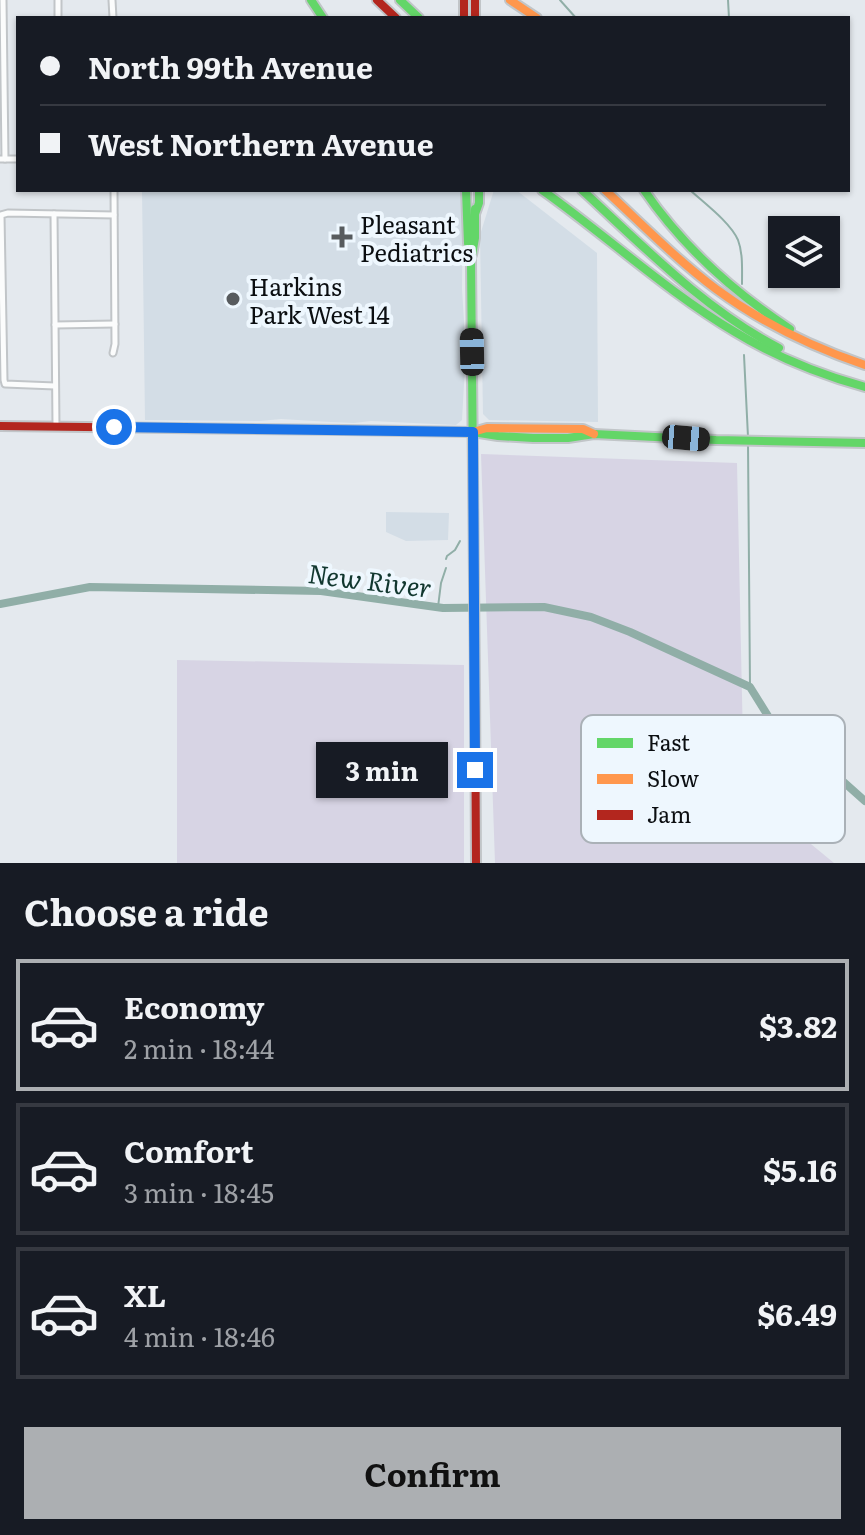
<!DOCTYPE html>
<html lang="en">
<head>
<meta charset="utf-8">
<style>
  :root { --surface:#171b24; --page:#20242c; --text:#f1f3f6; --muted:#9ea1a6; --line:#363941; --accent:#acafb2 }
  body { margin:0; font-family:Literata,serif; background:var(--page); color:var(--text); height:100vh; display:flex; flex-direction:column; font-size:30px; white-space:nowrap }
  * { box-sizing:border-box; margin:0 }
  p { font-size:26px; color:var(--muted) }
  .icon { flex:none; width:44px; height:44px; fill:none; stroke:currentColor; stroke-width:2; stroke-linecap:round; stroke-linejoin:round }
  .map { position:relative; height:863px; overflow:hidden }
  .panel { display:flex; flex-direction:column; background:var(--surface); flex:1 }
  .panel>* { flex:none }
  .top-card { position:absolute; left:16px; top:16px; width:834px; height:176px; border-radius:0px; box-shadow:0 2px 6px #0004; display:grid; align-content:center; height:176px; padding:0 24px; background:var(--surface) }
  .controls { position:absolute; left:768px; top:216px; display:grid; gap:16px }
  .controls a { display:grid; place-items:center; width:72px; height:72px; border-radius:0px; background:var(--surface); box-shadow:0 2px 6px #0004; font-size:40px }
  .end { position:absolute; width:36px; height:36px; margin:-18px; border:10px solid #1a73e8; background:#fff; box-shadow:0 0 0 4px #fff }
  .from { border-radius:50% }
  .bubble { position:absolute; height:56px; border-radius:0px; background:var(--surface); box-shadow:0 2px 6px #0004; font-size:26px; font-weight:700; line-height:56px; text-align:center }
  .car { position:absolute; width:24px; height:48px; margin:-24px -12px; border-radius:10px; box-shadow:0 0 6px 2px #0007; background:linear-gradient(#222 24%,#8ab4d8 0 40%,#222 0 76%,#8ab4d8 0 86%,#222 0) }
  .top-card b { display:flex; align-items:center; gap:28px; height:76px; font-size:30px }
  .top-card b+b { border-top:2px solid var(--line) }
  .top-card i { width:20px; height:20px; background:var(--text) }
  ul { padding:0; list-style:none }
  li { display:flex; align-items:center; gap:24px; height:132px; margin:0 16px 12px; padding:0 8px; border:4px solid var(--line); border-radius:0px }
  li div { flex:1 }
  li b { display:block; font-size:30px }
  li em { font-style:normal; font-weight:700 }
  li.on { border-color:var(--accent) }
  li>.icon { width:72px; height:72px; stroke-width:1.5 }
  h2 { padding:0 24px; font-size:36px; line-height:96px }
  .cta { display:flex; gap:16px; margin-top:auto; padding:16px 24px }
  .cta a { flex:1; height:92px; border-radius:0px; background:var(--accent); color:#111; font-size:32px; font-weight:700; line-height:92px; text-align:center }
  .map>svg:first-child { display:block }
</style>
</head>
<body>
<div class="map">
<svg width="865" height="863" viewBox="0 0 865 863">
  <rect width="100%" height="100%" fill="#e4e9ee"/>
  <g fill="#d3dde6">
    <polygon points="142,190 463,190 462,289 464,321 465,366 462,420 456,425 371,421 354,423 331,422 281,419 260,421 145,420"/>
    <polygon points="494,190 516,190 597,253 598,422 489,420 483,414 480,235"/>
    <polygon points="386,512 449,513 448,540 406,541 386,532"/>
  </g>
  <g fill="#d7d4e4">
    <polygon points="481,454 737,463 744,789 834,863 495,863"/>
    <polygon points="177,660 464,665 464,863 177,863"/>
  </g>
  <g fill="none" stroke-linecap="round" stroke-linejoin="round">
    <g stroke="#90aea7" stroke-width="2">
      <polyline points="560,0 576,18"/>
      <polyline points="728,0 729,18"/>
      <path d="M690,190C704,203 730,222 738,240C743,253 742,269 742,284"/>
      <polyline points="744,355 748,437"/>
      <polyline points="748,444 750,687"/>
      <polyline points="446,559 447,556 455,550 460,541"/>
      <polyline points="438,607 441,583 446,568"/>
    </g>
    <polyline stroke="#90aea7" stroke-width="8" points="0,604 90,587 321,591 443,608 544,607 591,617 630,632 750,687 773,724 801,744 865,801"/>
    <g stroke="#c1c5c8" stroke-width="9">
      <g id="street">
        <polyline points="3,0 5,159"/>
        <polyline points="58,0 58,18"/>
        <polyline points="112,0 113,18"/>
        <polyline points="0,159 18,159"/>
        <polyline points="54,214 56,426"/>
        <polyline points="55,325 115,324"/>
        <polyline points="113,353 115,344 114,190"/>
        <polyline points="55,386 5,384 4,380 1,215 8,213 114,215"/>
      </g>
    </g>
    <g stroke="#c1c5c8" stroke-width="12">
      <g id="fast">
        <polyline points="311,0 323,18"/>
        <polyline points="400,0 419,18"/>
        <polyline points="466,190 468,243 471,260 475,685"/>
        <path d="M542,190C607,236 666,291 735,332C776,357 819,374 865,387"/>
        <path d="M582,190C644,247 704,309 779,348"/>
        <path d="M644,190C683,247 732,291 790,329"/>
        <polyline points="475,214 479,203 479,190"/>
        <polyline points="472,255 475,238 475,209"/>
        <polyline points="473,432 498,436 533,438 568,438 594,434 716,440 865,443"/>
      </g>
    </g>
    <g stroke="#c1c5c8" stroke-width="12">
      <g id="slow">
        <polyline points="510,0 537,18"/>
        <path d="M605,190C642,224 676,259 716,289C762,323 812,347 865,365"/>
        <polyline points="344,430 473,432 487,428 583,429 594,434"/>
      </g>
    </g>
    <g stroke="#c1c5c8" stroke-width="12">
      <g id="jam">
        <polyline points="377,0 396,18"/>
        <polyline points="464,0 464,18"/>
        <polyline points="475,0 475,18"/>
        <polyline points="0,426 344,430"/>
        <polyline points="475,685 476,863"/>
      </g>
    </g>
    <use href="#street" stroke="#fbfcfc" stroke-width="5"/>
    <use href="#fast" stroke="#63d668" stroke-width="8"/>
    <use href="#slow" stroke="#ff974d" stroke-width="8"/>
    <use href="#jam" stroke="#b3261e" stroke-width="8"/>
  </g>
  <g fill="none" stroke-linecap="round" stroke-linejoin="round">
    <polyline stroke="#1a73e8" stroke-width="10" points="114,427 473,432 475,770"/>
  </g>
  <g fill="#575b5e" stroke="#eef7fe" stroke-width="3">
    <path d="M338 225h8v8h8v8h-8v8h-8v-8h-8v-8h8z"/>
    <circle cx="233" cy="299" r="8"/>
  </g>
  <g text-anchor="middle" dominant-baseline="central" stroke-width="8" stroke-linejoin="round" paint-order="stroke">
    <g font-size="24" fill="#0b0e11" stroke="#eef7fe" text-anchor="start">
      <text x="360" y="223">Pleasant<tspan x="360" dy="28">Pediatrics</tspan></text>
      <text x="249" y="285">Harkins<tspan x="249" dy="28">Park West 14</tspan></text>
    </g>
    <g font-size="26" font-style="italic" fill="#11372f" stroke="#eef7fe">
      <text transform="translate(370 579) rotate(7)">New River</text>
    </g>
  </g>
  <rect x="581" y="715" width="264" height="128" rx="12" fill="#eef7fe" stroke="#aab1b7" stroke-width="2"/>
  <rect x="597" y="738" width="36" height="10" fill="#63d668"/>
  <rect x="597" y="774" width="36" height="10" fill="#ff974d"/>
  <rect x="597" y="810" width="36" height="10" fill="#b3261e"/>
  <g font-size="22" fill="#0b0e11">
    <text x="647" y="751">Fast</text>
    <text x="647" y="787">Slow</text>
    <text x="647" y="823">Jam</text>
  </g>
</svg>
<div class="controls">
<a><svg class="icon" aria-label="layers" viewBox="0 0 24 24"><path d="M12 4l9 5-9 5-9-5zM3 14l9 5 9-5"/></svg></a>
</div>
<i class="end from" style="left:114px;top:427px"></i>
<i class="end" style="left:475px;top:770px"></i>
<div class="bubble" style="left:316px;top:742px;width:132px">3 min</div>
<i class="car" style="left:472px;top:352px;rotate:359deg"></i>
<i class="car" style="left:686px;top:438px;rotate:95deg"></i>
<div class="top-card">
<b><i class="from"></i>North 99th Avenue</b>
<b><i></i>West Northern Avenue</b>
</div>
</div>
<section class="panel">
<h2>Choose a ride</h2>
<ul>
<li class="on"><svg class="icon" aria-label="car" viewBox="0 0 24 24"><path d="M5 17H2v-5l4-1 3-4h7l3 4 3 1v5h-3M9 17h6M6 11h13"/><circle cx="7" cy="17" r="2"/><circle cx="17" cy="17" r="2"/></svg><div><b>Economy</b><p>2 min · 18:44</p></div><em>$3.82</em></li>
<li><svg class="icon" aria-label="car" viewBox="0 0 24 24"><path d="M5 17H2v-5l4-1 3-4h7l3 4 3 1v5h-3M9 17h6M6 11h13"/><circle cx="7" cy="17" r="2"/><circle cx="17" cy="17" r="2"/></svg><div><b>Comfort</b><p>3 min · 18:45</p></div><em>$5.16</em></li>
<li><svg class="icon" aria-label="car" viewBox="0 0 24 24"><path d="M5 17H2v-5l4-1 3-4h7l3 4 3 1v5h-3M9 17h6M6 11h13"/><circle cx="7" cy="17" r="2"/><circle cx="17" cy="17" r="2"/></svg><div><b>XL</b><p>4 min · 18:46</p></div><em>$6.49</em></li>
</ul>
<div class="cta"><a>Confirm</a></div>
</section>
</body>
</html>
